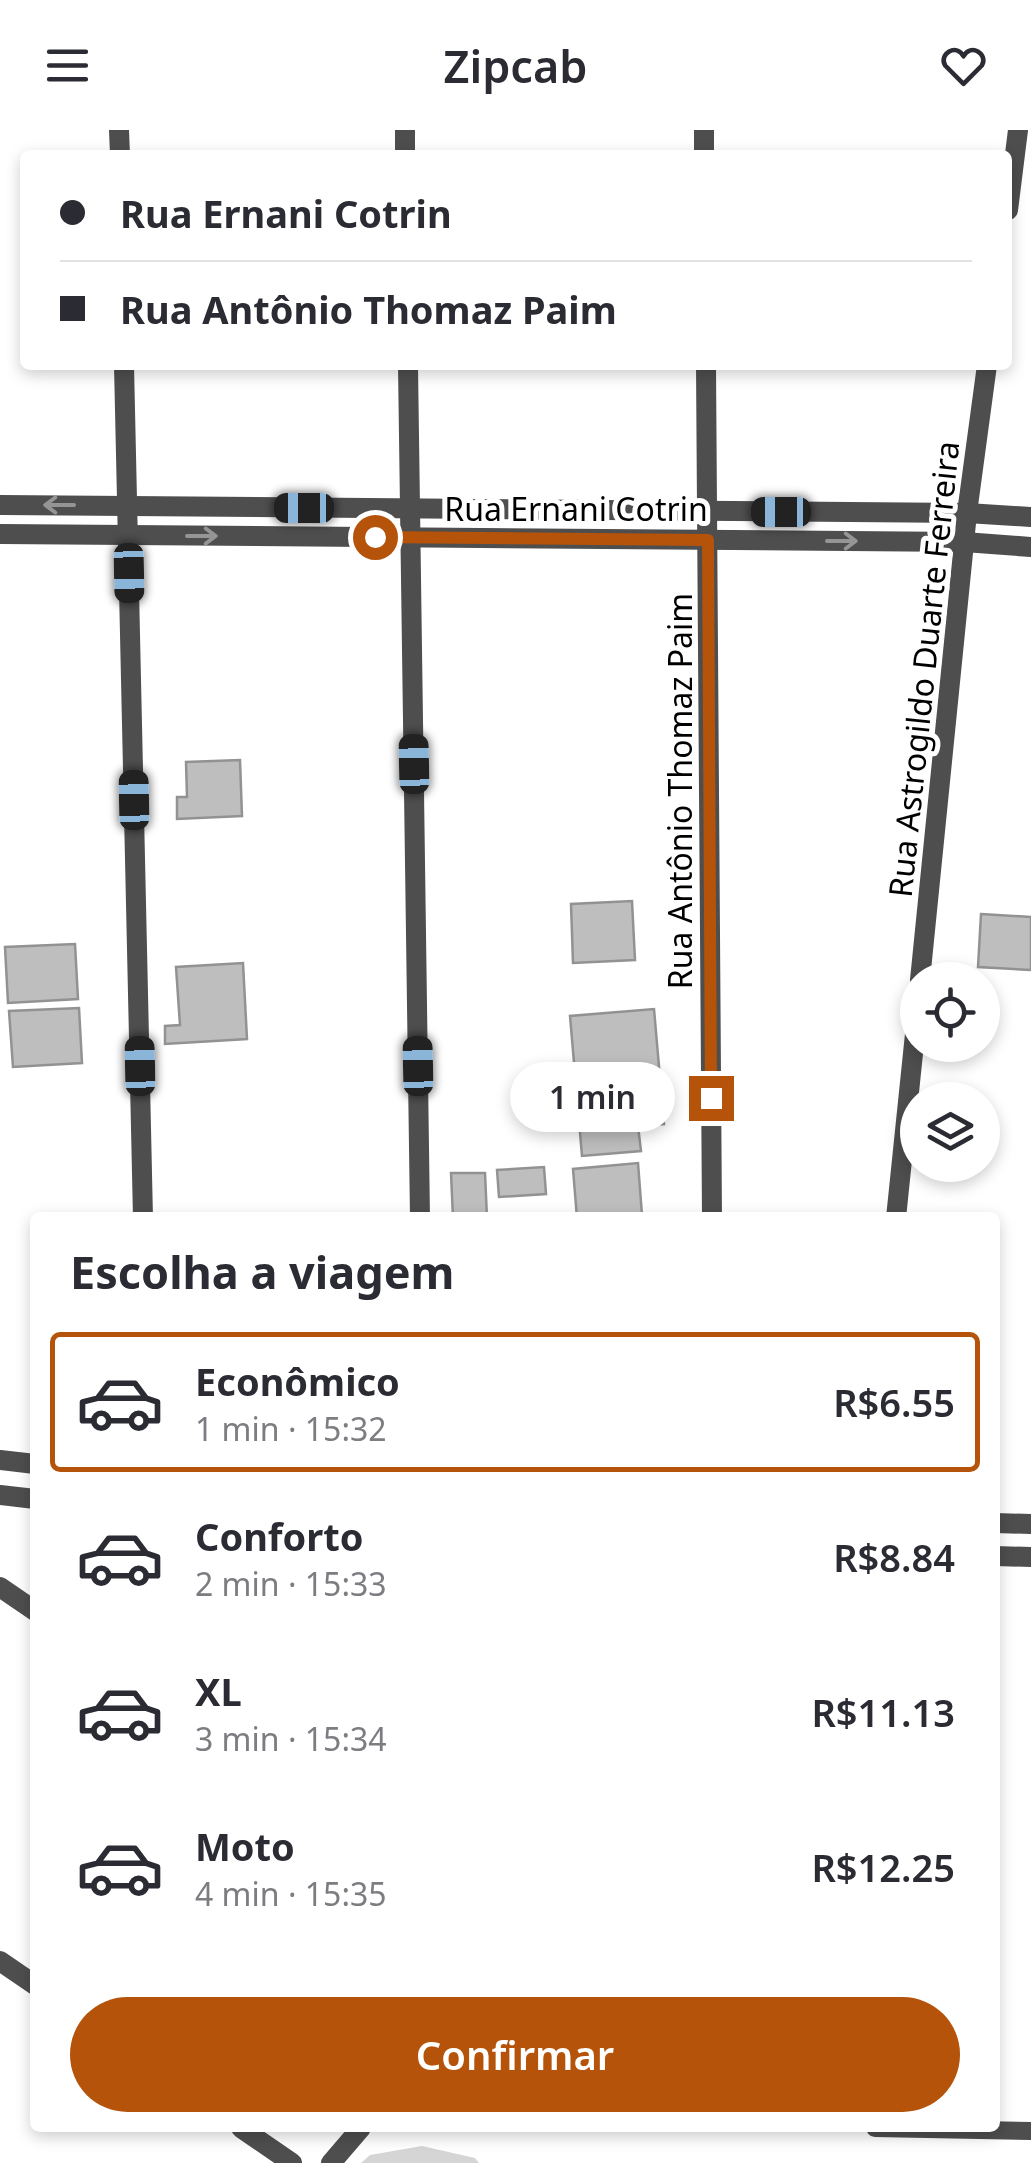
<!DOCTYPE html>
<html lang="pt">
<head>
<meta charset="utf-8">
<style>
  :root { --surface:#fff; --page:#f7f7f7; --text:#2b2b33; --muted:#7c7c81; --line:#e1e1e2; --accent:#b45309 }
  body { margin:0; font-family:"Noto Sans",sans-serif; background:var(--page); color:var(--text); height:100vh; display:flex; flex-direction:column; font-size:38px; white-space:nowrap }
  * { box-sizing:border-box; margin:0 }
  p { font-size:32px; color:var(--muted) }
  .icon { flex:none; width:55px; height:55px; fill:none; stroke:currentColor; stroke-width:2; stroke-linecap:round; stroke-linejoin:round }
  .map { position:relative; flex:1; overflow:hidden }
  .drawer { position:absolute; left:30px; top:1082px; width:970px; height:920px; display:flex; flex-direction:column; background:var(--surface); border-radius:10px; box-shadow:0 5px 15px #0003 }
  .drawer>* { flex:none }
  .banner { position:absolute; left:20px; top:20px; width:992px; height:220px; border-radius:10px; box-shadow:0 5px 15px #0003; display:grid; align-content:center; height:220px; padding:0 40px; background:var(--surface) }
  .fabs { position:absolute; left:900px; top:832px; display:grid; gap:20px }
  .fabs a { display:grid; place-items:center; width:100px; height:100px; border-radius:50%; background:var(--surface); box-shadow:0 5px 15px #0003; font-size:50px }
  .end { position:absolute; width:45px; height:45px; margin:-22px; border:12px solid #b45309; background:#fff; box-shadow:0 0 0 5px #fff }
  .from { border-radius:50% }
  .bubble { position:absolute; height:70px; border-radius:35px; background:var(--surface); box-shadow:0 5px 15px #0003; font-size:32px; font-weight:600; line-height:70px; text-align:center }
  .car { position:absolute; width:30px; height:60px; margin:-30px -15px; border-radius:12px; box-shadow:0 0 8px 2px #0007; background:linear-gradient(#222 24%,#8ab4d8 0 40%,#222 0 76%,#8ab4d8 0 86%,#222 0) }
  .banner b { display:flex; align-items:center; gap:35px; height:95px; font-size:38px }
  .banner b+b { border-top:2px solid var(--line) }
  .banner i { width:25px; height:25px; background:var(--text) }
  ul { padding:0; list-style:none }
  li { display:flex; align-items:center; gap:30px; height:140px; margin:0 20px 15px; padding:0 20px; border:5px solid transparent; border-radius:10px }
  li div { flex:1 }
  li b { display:block; font-size:38px }
  li em { font-style:normal; font-weight:600 }
  li.selected { border-color:var(--accent) }
  li>.icon { width:90px; height:90px; stroke-width:1.5 }
  h2 { padding:0 40px; font-size:45px; line-height:120px }
  .button { display:flex; gap:20px; margin-top:auto; padding:20px 40px }
  .button a { flex:1; height:115px; border-radius:60px; background:var(--accent); color:#fff; font-size:40px; font-weight:600; line-height:115px; text-align:center }
  header { display:flex; justify-content:space-between; align-items:center; height:130px; padding:0 40px; background:var(--surface); font-size:45px; font-weight:600 }
  .map>svg:first-child { display:block }
</style>
</head>
<body>
<header><svg class="icon" aria-label="menu" viewBox="0 0 24 24"><path d="M4 6h16M4 12h16M4 18h16"/></svg>Zipcab<svg class="icon" aria-label="heart" viewBox="0 0 24 24"><path d="M12 20l-8-8c-3-5 5-10 8-4 3-6 11-1 8 4z"/></svg></header>
<div class="map">
<svg width="1031" height="2033" viewBox="0 0 1031 2033">
  <rect width="100%" height="100%" fill="#fff"/>
  <polygon fill="#d5d5d5" points="422,2016 475,2028 479,2033 361,2033 370,2025"/>
  <g fill="#bebebe" stroke="#929292" stroke-width="2.5">
    <polygon points="240,630 242,686 177,689 177,667 187,667 186,632"/>
    <polygon points="632,771 635,830 573,833 571,774"/>
    <polygon points="981,784 1031,787 1031,840 978,837"/>
    <polygon points="75,814 78,869 8,873 5,817"/>
    <polygon points="243,833 247,909 165,914 165,896 180,895 176,837"/>
    <polygon points="79,878 82,933 13,937 9,881"/>
    <polygon points="654,879 664,994 638,996 641,1021 582,1026 570,886"/>
    <polygon points="638,1033 642,1085 577,1088 573,1039"/>
    <polygon points="544,1037 546,1064 499,1067 497,1040"/>
    <polygon points="451,1043 485,1043 487,1088 453,1088"/>
  </g>
  <g fill="none" stroke-linecap="round" stroke-linejoin="round">
    <polyline stroke="#4e4e4e" stroke-width="18" points="875,1998 1031,2001"/>
    <g stroke="#4e4e4e" stroke-width="20">
      <polyline points="119,0 120,25"/>
      <polyline points="405,0 405,25"/>
      <polyline points="704,0 704,25"/>
      <polyline points="1008,80 1018,0"/>
      <polyline points="124,235 143,1088"/>
      <polyline points="408,235 420,1088"/>
      <polyline points="706,235 712,1088"/>
      <polyline points="0,375 967,383 1031,387"/>
      <polyline points="0,404 964,412 1031,417"/>
      <polyline points="920,850 967,383 987,235"/>
      <polyline points="896,1088 918,875"/>
      <polyline points="0,1330 35,1334"/>
      <polyline points="0,1365 35,1369"/>
      <polyline points="995,1393 1031,1394"/>
      <polyline points="995,1426 1031,1427"/>
      <polyline points="0,1457 35,1481"/>
      <polyline points="0,1831 35,1855"/>
      <polyline points="241,1998 292,2033"/>
      <polyline points="331,2033 361,1998"/>
    </g>
  </g>
  <defs><path id="oneway-shaft" d="M-6 0H5M1.5-3L5.5 0L1.5 3" fill="none" stroke-width="1.6" stroke-linecap="round" stroke-linejoin="round" transform="scale(2.5)"/></defs>
  <g stroke="#959595">
    <use href="#oneway-shaft" transform="translate(59 375) rotate(-180)"/>
    <use href="#oneway-shaft" transform="translate(202 406)"/>
    <use href="#oneway-shaft" transform="translate(842 411)"/>
  </g>
  <g fill="none" stroke-linecap="round" stroke-linejoin="round">
    <polyline stroke="#b45309" stroke-width="12" points="375,407 708,410 711,968"/>
  </g>
  <g text-anchor="middle" dominant-baseline="central" stroke-width="10" stroke-linejoin="round" paint-order="stroke">
    <g font-size="32" fill="#000" stroke="#fff">
      <text x="576" y="378">Rua Ernani Cotrin</text>
      <text transform="translate(923 539) rotate(-84)">Rua Astrogildo Duarte Ferreira</text>
      <text transform="translate(679 661) rotate(-90)">Rua Antônio Thomaz Paim</text>
    </g>
  </g>
</svg>
<div class="fabs">
<a><svg class="icon" aria-label="locate" viewBox="0 0 24 24"><circle cx="12" cy="12" r="6"/><path d="M12 2v4M12 18v4M2 12h4M18 12h4"/></svg></a>
<a><svg class="icon" aria-label="layers" viewBox="0 0 24 24"><path d="M12 4l9 5-9 5-9-5zM3 14l9 5 9-5"/></svg></a>
</div>
<i class="end from" style="left:375px;top:407px"></i>
<i class="end" style="left:711px;top:968px"></i>
<div class="bubble" style="left:510px;top:932px;width:165px">1 min</div>
<i class="car" style="left:304px;top:378px;rotate:270deg"></i>
<i class="car" style="left:781px;top:382px;rotate:270deg"></i>
<i class="car" style="left:129px;top:443px;rotate:179deg"></i>
<i class="car" style="left:414px;top:634px;rotate:359deg"></i>
<i class="car" style="left:134px;top:670px;rotate:359deg"></i>
<i class="car" style="left:140px;top:936px;rotate:359deg"></i>
<i class="car" style="left:418px;top:936px;rotate:359deg"></i>
<div class="banner">
<b><i class="from"></i>Rua Ernani Cotrin</b>
<b><i></i>Rua Antônio Thomaz Paim</b>
</div>
<section class="drawer">
<h2>Escolha a viagem</h2>
<ul>
<li class="selected"><svg class="icon" aria-label="car" viewBox="0 0 24 24"><path d="M5 17H2v-5l4-1 3-4h7l3 4 3 1v5h-3M9 17h6M6 11h13"/><circle cx="7" cy="17" r="2"/><circle cx="17" cy="17" r="2"/></svg><div><b>Econômico</b><p>1 min · 15:32</p></div><em>R$6.55</em></li>
<li><svg class="icon" aria-label="car" viewBox="0 0 24 24"><path d="M5 17H2v-5l4-1 3-4h7l3 4 3 1v5h-3M9 17h6M6 11h13"/><circle cx="7" cy="17" r="2"/><circle cx="17" cy="17" r="2"/></svg><div><b>Conforto</b><p>2 min · 15:33</p></div><em>R$8.84</em></li>
<li><svg class="icon" aria-label="car" viewBox="0 0 24 24"><path d="M5 17H2v-5l4-1 3-4h7l3 4 3 1v5h-3M9 17h6M6 11h13"/><circle cx="7" cy="17" r="2"/><circle cx="17" cy="17" r="2"/></svg><div><b>XL</b><p>3 min · 15:34</p></div><em>R$11.13</em></li>
<li><svg class="icon" aria-label="car" viewBox="0 0 24 24"><path d="M5 17H2v-5l4-1 3-4h7l3 4 3 1v5h-3M9 17h6M6 11h13"/><circle cx="7" cy="17" r="2"/><circle cx="17" cy="17" r="2"/></svg><div><b>Moto</b><p>4 min · 15:35</p></div><em>R$12.25</em></li>
</ul>
<div class="button"><a>Confirmar</a></div>
</section>
</div>
</body>
</html>
